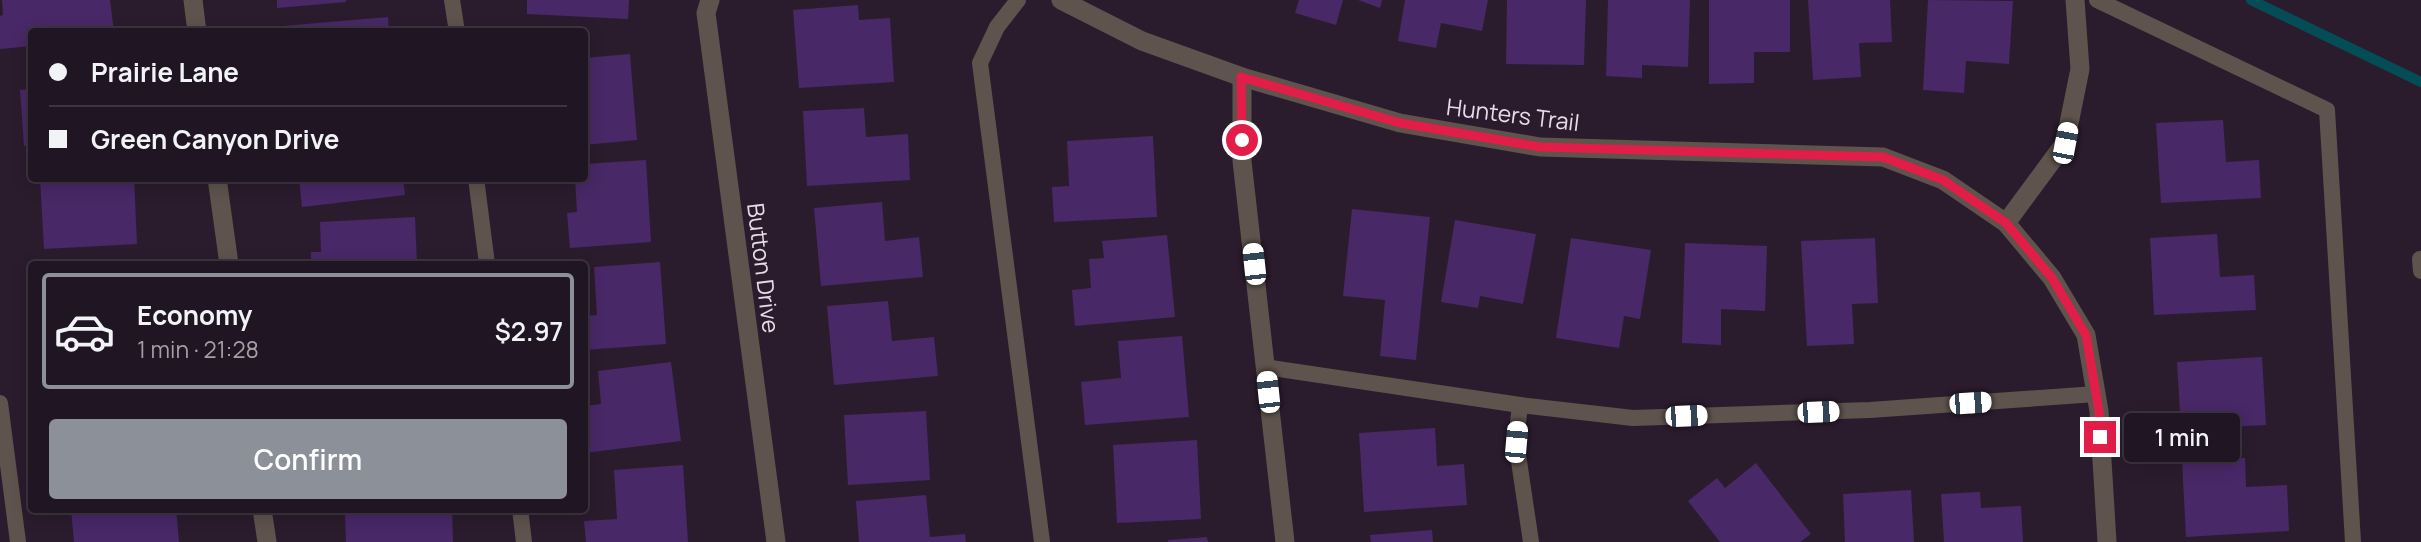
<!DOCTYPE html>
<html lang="en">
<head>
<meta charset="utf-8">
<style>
  :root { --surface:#201522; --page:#281e2a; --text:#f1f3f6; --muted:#a29fa5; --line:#3d3440; --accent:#8c9099 }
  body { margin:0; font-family:Manrope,sans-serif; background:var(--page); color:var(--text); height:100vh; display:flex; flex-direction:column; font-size:26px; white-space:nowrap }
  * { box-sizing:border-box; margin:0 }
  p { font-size:23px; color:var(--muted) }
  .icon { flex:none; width:38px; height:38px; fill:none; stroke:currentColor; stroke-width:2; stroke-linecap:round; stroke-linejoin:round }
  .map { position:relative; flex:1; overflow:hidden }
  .drawer { position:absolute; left:28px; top:261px; width:560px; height:252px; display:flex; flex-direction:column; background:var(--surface); border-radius:7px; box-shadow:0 4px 18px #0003,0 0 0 2px var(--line) }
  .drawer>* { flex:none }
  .banner { position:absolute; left:28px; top:28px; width:560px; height:154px; border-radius:7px; box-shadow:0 4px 18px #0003,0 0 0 2px var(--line); display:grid; align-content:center; height:154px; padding:0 21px; background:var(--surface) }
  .end { position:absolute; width:32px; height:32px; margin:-16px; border:9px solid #e11d48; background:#fff; box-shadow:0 0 0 4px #fff }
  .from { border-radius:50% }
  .bubble { position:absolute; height:49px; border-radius:7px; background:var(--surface); box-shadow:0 4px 18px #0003,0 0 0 2px var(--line); font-size:23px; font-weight:600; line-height:49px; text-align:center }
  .car { position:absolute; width:21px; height:42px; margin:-21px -10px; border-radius:9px; box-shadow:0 0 5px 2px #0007; background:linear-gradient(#fff 24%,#345 0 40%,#fff 0 76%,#345 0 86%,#fff 0) }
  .banner b { display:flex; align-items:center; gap:24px; height:66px; font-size:26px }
  .banner b+b { border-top:2px solid var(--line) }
  .banner i { width:18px; height:18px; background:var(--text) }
  ul { padding:12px 0 0; list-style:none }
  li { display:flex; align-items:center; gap:21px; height:116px; margin:0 14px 10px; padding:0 7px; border:4px solid transparent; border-radius:7px }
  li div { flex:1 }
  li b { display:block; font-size:26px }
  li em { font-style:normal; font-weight:600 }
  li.on { border-color:var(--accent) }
  li>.icon { width:63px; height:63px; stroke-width:1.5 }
  .primary-button { display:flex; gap:14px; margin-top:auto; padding:14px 21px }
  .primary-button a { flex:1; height:80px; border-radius:7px; background:var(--accent); color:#fff; font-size:28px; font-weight:600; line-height:80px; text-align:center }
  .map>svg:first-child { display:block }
</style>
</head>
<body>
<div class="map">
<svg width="2421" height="542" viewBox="0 0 2421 542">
  <rect width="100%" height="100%" fill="#2b1c2d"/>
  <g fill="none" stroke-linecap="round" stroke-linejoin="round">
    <polyline stroke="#044d57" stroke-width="10" points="2251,0 2421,82"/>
  </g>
  <g fill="#482867">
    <polygon points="2,0 110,0 114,32 32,32 32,46 0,49 0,16 3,15"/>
    <polygon points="277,0 346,0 346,2 277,8"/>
    <polygon points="527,0 629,0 628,19 527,14"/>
    <polygon points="1299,0 1343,0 1336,25 1295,13"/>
    <polygon points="1358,0 1382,0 1380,8"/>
    <polygon points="1405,0 1488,0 1482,31 1441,23 1436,48 1398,41"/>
    <polygon points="1507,0 1586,0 1584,65 1506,64"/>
    <polygon points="1608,0 1690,0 1688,67 1642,65 1642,78 1606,76"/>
    <polygon points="1709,0 1790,0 1790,52 1754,52 1754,83 1709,84"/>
    <polygon points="1808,0 1890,0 1892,42 1859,43 1861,77 1813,80"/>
    <polygon points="1928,0 2013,1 2009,64 1966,61 1964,93 1923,90"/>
    <polygon points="858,5 859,20 890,18 894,82 799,88 793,10"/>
    <polygon points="388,17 389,32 283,32 283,26"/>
    <polygon points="630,54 637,140 584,145 584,58"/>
    <polygon points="32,89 32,145 24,146 20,90"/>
    <polygon points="864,108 866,137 908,134 910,180 807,186 803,111"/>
    <polygon points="2223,120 2226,162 2259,160 2261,198 2161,203 2156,123"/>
    <polygon points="1153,136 1157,217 1054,222 1052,187 1069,186 1067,141"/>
    <polygon points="646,160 651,242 570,248 567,213 577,212 575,178 584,178 584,164"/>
    <polygon points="40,178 134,178 137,244 44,249"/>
    <polygon points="299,178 403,178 405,195 302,207"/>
    <polygon points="882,202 885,241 919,237 923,277 821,286 814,208"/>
    <polygon points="1352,209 1430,217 1416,360 1380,356 1385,300 1343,296"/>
    <polygon points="415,217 417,264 311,264 311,252 321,252 320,222"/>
    <polygon points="1455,220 1536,234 1523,304 1480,296 1478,308 1441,302"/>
    <polygon points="2217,234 2220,277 2254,275 2256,310 2154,315 2150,238"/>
    <polygon points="1167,235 1175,317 1075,326 1072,290 1091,288 1089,259 1104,258 1102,241"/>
    <polygon points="1571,238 1651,250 1640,319 1624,316 1619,348 1556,338"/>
    <polygon points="1875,238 1878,303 1852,304 1854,344 1807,346 1801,241"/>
    <polygon points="1685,243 1767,246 1765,311 1721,309 1721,345 1682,343"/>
    <polygon points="660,262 666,344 584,350 584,316 597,315 594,267"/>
    <polygon points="888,301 892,341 934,337 938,376 834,385 827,306"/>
    <polygon points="1182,336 1189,417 1085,425 1081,382 1121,378 1118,341"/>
    <polygon points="2262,357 2266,425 2181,429 2177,362"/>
    <polygon points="671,362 681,441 584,453 584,406 601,404 598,371"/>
    <polygon points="926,411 930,480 848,485 844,415"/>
    <polygon points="1435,428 1437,466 1464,464 1467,505 1364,512 1359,433"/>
    <polygon points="1197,440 1201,519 1117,523 1113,445"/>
    <polygon points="2245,458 2246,487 2287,485 2289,531 2186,537 2182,461"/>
    <polygon points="1756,463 1811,534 1800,542 1720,542 1688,501 1717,478 1725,488"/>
    <polygon points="683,465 688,542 586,542 584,521 617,519 614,470"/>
    <polygon points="1911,490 1914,542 1845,542 1843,494"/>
    <polygon points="1980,492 1981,508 2021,506 2023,542 1944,542 1941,494"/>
    <polygon points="926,495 930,537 965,534 966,542 859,542 856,501"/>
    <polygon points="71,509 176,509 179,542 74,542"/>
    <polygon points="452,509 453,542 346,542 345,515"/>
    <polygon points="1432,530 1433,542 1371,542 1370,535"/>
    <polygon points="1207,537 1208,542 1168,542 1168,540"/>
  </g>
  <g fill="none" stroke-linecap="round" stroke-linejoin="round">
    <g stroke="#5e544d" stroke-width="16">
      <polyline points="452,0 457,32"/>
      <polyline points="1018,0 997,27 980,63 1042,542"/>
      <polyline points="2097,0 2327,110 2353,542"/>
      <polyline points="476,178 487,264"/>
      <polyline points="2420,259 2421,271"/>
      <polyline points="1265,367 1520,405 1633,418 1870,410 2096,394"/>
      <polyline points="0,403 18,542"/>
      <polyline points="1520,405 1516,441 1531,542"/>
      <polyline points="520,509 524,542"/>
    </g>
    <g stroke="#5e544d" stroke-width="19">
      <polyline points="193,0 197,32"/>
      <polyline points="710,0 706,13 776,542"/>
      <polyline points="1061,0 1142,41 1242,77 1400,123 1540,147 1883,157 1943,180 2006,223 2052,278 2086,335 2099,411 2107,542"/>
      <polyline points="1242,77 1242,161 1285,542"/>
      <polyline points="217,178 229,264"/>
      <polyline points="2006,223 2065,143 2080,69 2075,0"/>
      <polyline points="262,509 267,542"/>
    </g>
  </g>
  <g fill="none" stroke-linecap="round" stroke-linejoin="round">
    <polyline stroke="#e11d48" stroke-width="9" points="1242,140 1241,77 1400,123 1540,147 1883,157 1943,180 2006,223 2052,278 2086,335 2099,411 2100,437"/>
  </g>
  <g text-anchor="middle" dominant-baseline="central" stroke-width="5" stroke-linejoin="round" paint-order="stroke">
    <g font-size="23" fill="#e7dce8" stroke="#2b1c2d">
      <text transform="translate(1513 114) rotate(7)">Hunters Trail</text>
      <text transform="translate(764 268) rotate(83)">Button Drive</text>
    </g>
  </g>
</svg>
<i class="end from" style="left:1242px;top:140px"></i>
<i class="end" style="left:2100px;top:437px"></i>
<div class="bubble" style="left:2124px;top:413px;width:116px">1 min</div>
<i class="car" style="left:2065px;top:143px;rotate:11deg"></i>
<i class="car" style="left:1254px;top:264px;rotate:354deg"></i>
<i class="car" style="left:1268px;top:392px;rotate:354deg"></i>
<i class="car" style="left:1970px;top:403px;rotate:86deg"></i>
<i class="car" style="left:1818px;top:412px;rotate:88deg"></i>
<i class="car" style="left:1686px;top:416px;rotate:88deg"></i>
<i class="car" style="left:1516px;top:442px;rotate:5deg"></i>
<div class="banner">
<b><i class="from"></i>Prairie Lane</b>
<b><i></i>Green Canyon Drive</b>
</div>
<section class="drawer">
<ul>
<li class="on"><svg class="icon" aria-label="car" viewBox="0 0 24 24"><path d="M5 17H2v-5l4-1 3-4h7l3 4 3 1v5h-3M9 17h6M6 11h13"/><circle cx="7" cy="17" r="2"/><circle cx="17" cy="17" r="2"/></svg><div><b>Economy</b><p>1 min · 21:28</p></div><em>$2.97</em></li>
</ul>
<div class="primary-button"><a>Confirm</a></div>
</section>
</div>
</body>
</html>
